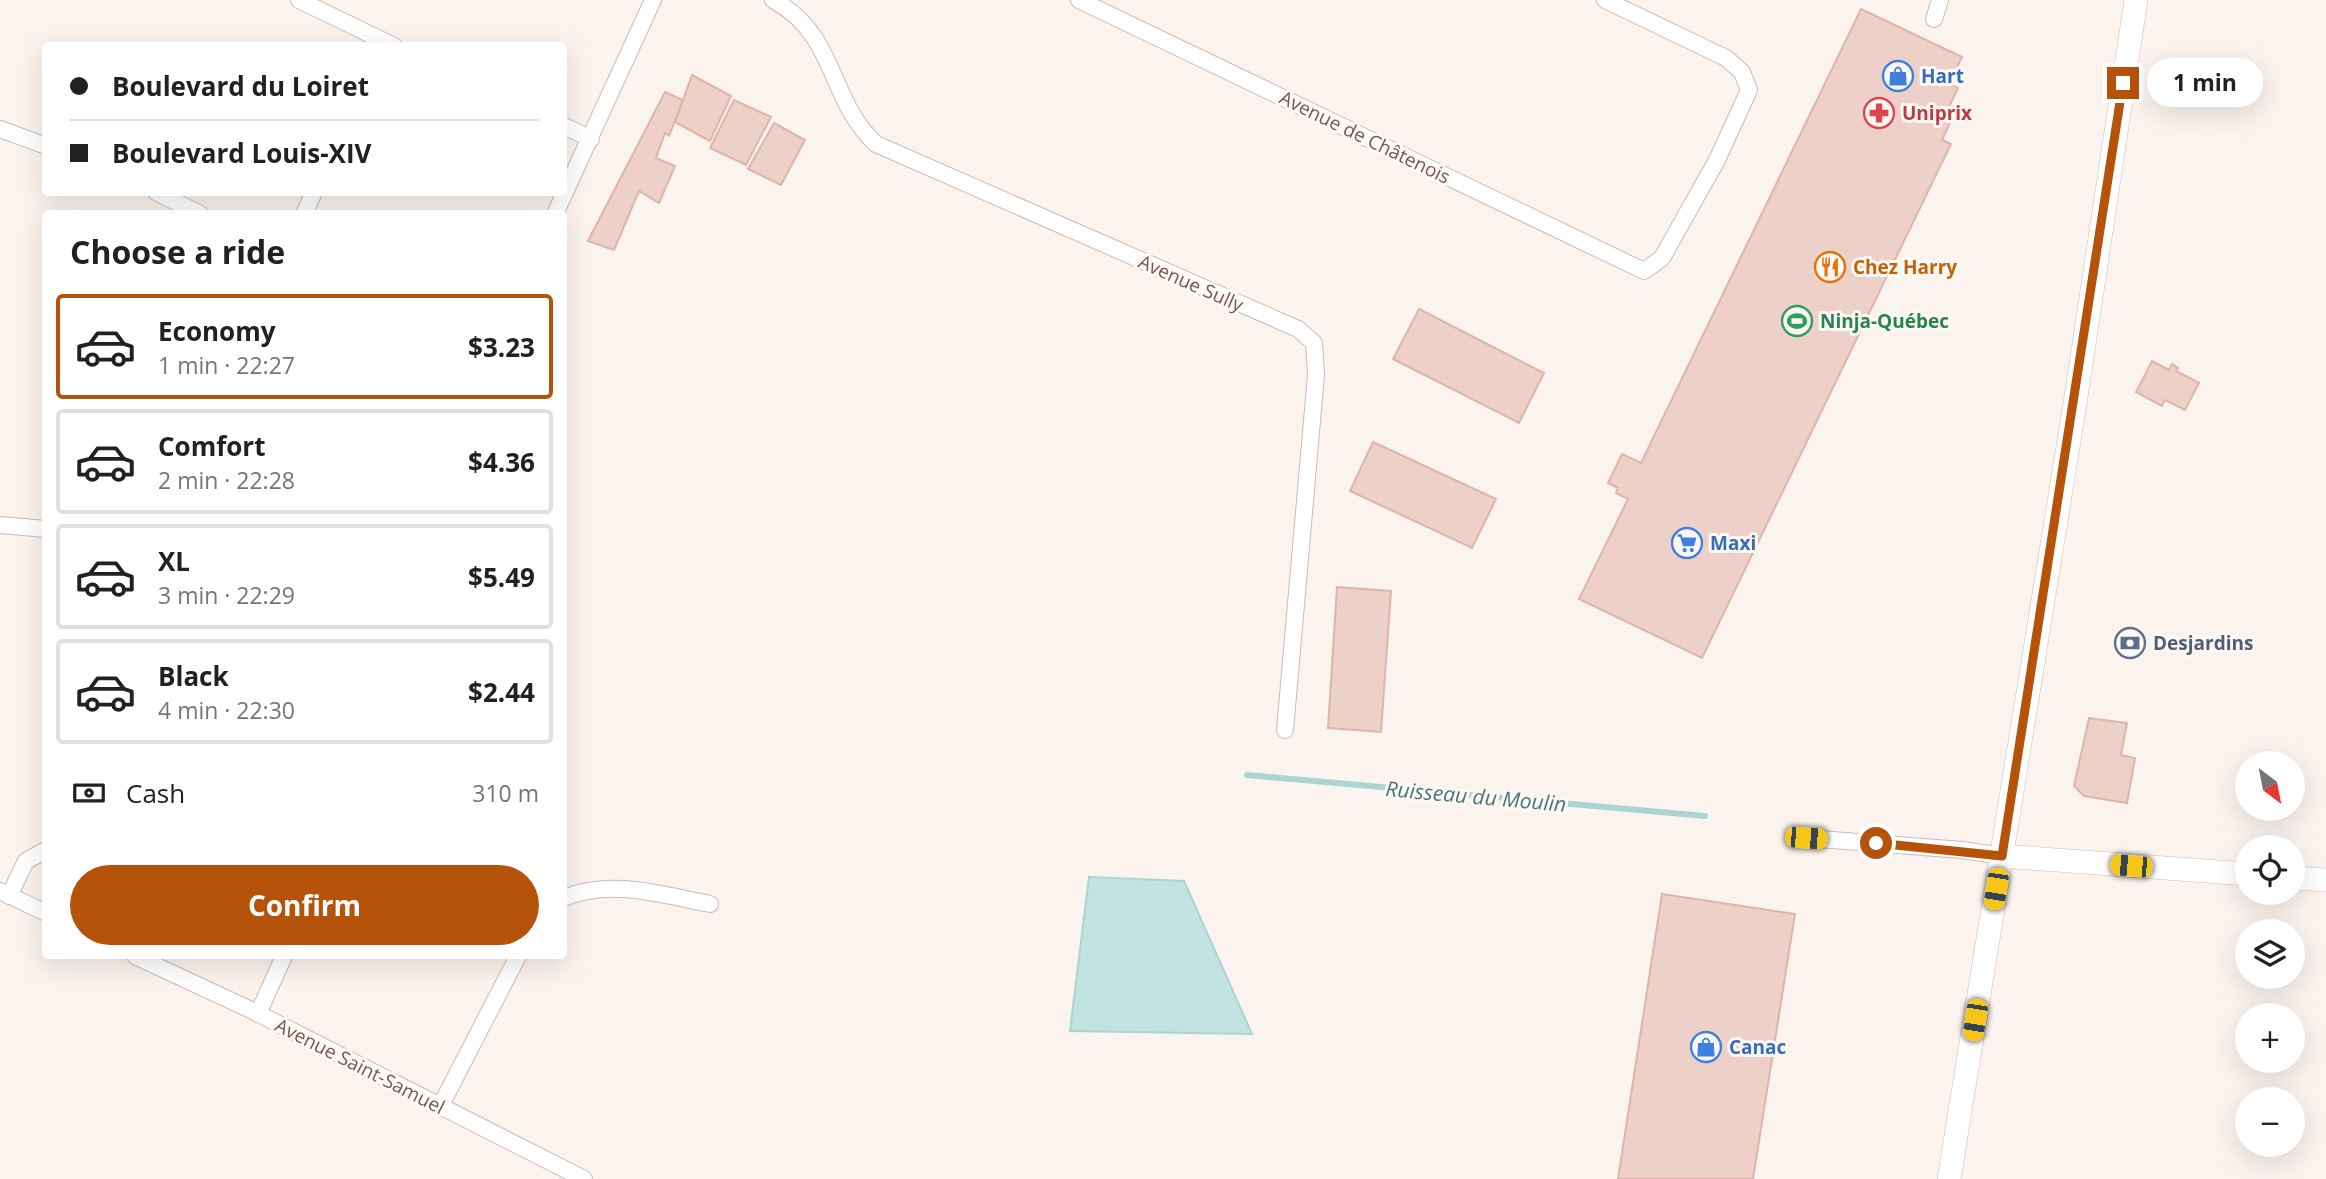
<!DOCTYPE html>
<html lang="en">
<head>
<meta charset="utf-8">
<style>
  :root { --surface:#fff; --page:#f2f2f2; --text:#202124; --muted:#757577; --line:#e0e0e0; --accent:#b45309 }
  body { margin:0; font-family:"Open Sans",sans-serif; background:var(--page); color:var(--text); height:100vh; display:flex; flex-direction:column; font-size:26px; white-space:nowrap }
  * { box-sizing:border-box; margin:0 }
  p { font-size:23px; color:var(--muted) }
  .icon { flex:none; width:38px; height:38px; fill:none; stroke:currentColor; stroke-width:2; stroke-linecap:round; stroke-linejoin:round }
  .map { position:relative; flex:1; overflow:hidden }
  .panel { position:absolute; left:42px; top:210px; width:525px; height:749px; display:flex; flex-direction:column; background:var(--surface); border-radius:7px; box-shadow:0 7px 28px #0002 }
  .panel>* { flex:none }
  .banner { position:absolute; left:42px; top:42px; width:525px; height:154px; border-radius:7px; box-shadow:0 7px 28px #0002; display:grid; align-content:center; height:154px; padding:0 28px; background:var(--surface) }
  .needle { width:46px; rotate:148deg }
  .fabs { position:absolute; left:2235px; top:751px; display:grid; gap:14px }
  .fabs a { display:grid; place-items:center; width:70px; height:70px; border-radius:50%; background:var(--surface); box-shadow:0 7px 28px #0002; font-size:35px }
  .end { position:absolute; width:32px; height:32px; margin:-16px; border:9px solid #b45309; background:#fff; box-shadow:0 0 0 4px #fff }
  .from { border-radius:50% }
  .bubble { position:absolute; height:49px; border-radius:24px; background:var(--surface); box-shadow:0 7px 28px #0002; font-size:23px; font-weight:700; line-height:49px; text-align:center }
  .car { position:absolute; width:21px; height:42px; margin:-21px -10px; border-radius:9px; box-shadow:0 0 5px 2px #0007; background:linear-gradient(#f5c518 24%,#345 0 40%,#f5c518 0 76%,#345 0 86%,#f5c518 0) }
  .banner b { display:flex; align-items:center; gap:24px; height:66px; font-size:26px }
  .banner b+b { border-top:2px solid var(--line) }
  .banner i { width:18px; height:18px; background:var(--text) }
  ul { padding:0; list-style:none }
  li { display:flex; align-items:center; gap:21px; height:105px; margin:0 14px 10px; padding:0 14px; border:4px solid var(--line); border-radius:7px }
  li div { flex:1 }
  li b { display:block; font-size:26px }
  li em { font-style:normal; font-weight:700 }
  li.on { border-color:var(--accent) }
  li>.icon { width:63px; height:63px; stroke-width:1.5 }
  h2 { padding:0 28px; font-size:32px; line-height:84px }
  .pay { display:flex; align-items:center; gap:18px; height:77px; padding:0 28px; font-size:26px }
  .pay p { margin-inline-start:auto }
  .primary-button { display:flex; gap:14px; margin-top:auto; padding:14px 28px }
  .primary-button a { flex:1; height:80px; border-radius:42px; background:var(--accent); color:#fff; font-size:28px; font-weight:700; line-height:80px; text-align:center }
  .map>svg:first-child { display:block }
</style>
</head>
<body>
<div class="map">
<svg width="2326" height="1179" viewBox="0 0 2326 1179">
  <rect width="100%" height="100%" fill="#fbf3ed"/>
  <polygon fill="#c3e3e2" stroke="#abd4d3" stroke-width="2" points="1089,877 1184,881 1252,1034 1070,1031"/>
  <g fill="none" stroke-linecap="round" stroke-linejoin="round">
    <polyline stroke="#abd4d3" stroke-width="6" points="1247,775 1705,816"/>
  </g>
  <g fill="#edd0c8" stroke="#deb5aa" stroke-width="2">
    <polygon points="1861,9 1962,57 1949,84 1958,88 1946,113 1953,116 1942,140 1951,144 1702,658 1579,599 1628,499 1616,493 1618,488 1608,483 1622,454 1641,463"/>
    <polygon points="692,75 731,96 710,141 675,122"/>
    <polygon points="665,92 683,100 669,136 665,133 656,158 675,166 659,203 639,191 614,250 588,241"/>
    <polygon points="734,100 771,117 746,165 710,148"/>
    <polygon points="774,123 805,140 781,185 748,169"/>
    <polygon points="1419,309 1544,373 1519,423 1393,359"/>
    <polygon points="2152,361 2169,370 2172,364 2178,368 2176,371 2199,383 2185,410 2165,400 2162,406 2136,392"/>
    <polygon points="1373,442 1496,499 1472,548 1350,491"/>
    <polygon points="1337,587 1391,591 1381,732 1328,728"/>
    <polygon points="2089,718 2127,723 2121,755 2135,758 2127,803 2084,796 2074,786"/>
    <polygon points="1662,894 1795,914 1753,1179 1618,1179"/>
  </g>
  <g fill="none" stroke-linecap="round" stroke-linejoin="round">
    <g stroke="#cdbab4" stroke-width="18">
      <g id="street">
        <polyline points="299,0 394,46"/>
        <path d="M773,0C837,34 828,100 876,144L1298,329L1314,343L1316,375L1285,730"/>
        <polyline points="1079,0 1644,271 1662,258 1717,160 1749,90 1742,72 1726,58 1605,0"/>
        <polyline points="1934,19 1940,0"/>
        <polyline points="564,126 591,139"/>
        <polyline points="0,129 46,146"/>
        <polyline points="156,192 200,214"/>
        <polyline points="304,214 314,192"/>
        <polyline points="555,214 653,0"/>
        <polyline points="0,525 46,529"/>
        <polyline points="1806,838 1962,850 2002,856"/>
        <polyline points="0,891 46,913"/>
        <polyline points="9,896 26,861 46,850"/>
        <path d="M564,898C609,878 663,895 710,904"/>
        <polyline points="135,956 251,1010 584,1179"/>
        <polyline points="258,1014 284,956"/>
        <polyline points="440,1107 518,956"/>
      </g>
    </g>
    <g stroke="#d1bcb4" stroke-width="24">
      <g id="secondary">
        <polyline points="2002,856 2247,874"/>
        <polyline points="2292,878 2326,880"/>
        <polyline points="1949,1179 2074,410 2136,0"/>
      </g>
    </g>
    <use href="#street" stroke="#fff" stroke-width="16"/>
    <use href="#secondary" stroke="#fff" stroke-width="23"/>
  </g>
  <g fill="none" stroke-linecap="round" stroke-linejoin="round">
    <polyline stroke="#b45309" stroke-width="9" points="1876,843 2002,856 2123,83"/>
  </g>
  <defs>
    <g id="shop-ring" transform="scale(1.575)"><circle r="9.5" fill="#fef8f4" stroke="#3f7fe0" stroke-width="1.5"/><path d="M-5-2.5h2.3a2.7 3.5 0 0 1 5.4 0H5L5.5 6h-11ZM-1.5-2.5h3a1.5 2.3 0 0 0-3 0Z" fill="#3f7fe0"/></g>
    <g id="pharmacy-ring" transform="scale(1.575)"><circle r="9.5" fill="#fef8f4" stroke="#e0444e" stroke-width="1.5"/><path d="M-2-6h4v4h4v4h-4v4h-4v-4h-4v-4h4Z" fill="#e0444e"/></g>
    <g id="restaurant-ring" transform="scale(1.575)"><circle r="9.5" fill="#fef8f4" stroke="#e8710a" stroke-width="1.5"/><path d="M-5-6h1v4h1v-4h1v4h1v-4h1v5L-1.5 .5V6h-2V.5L-5-1ZM5-6V6H3V1.5H1.5Q1.5-4 5-6Z" fill="#e8710a"/></g>
    <g id="stadium-ring" transform="scale(1.575)"><circle r="9.5" fill="#fef8f4" stroke="#2e9e5b" stroke-width="1.5"/><path d="M0-5a6.5 5 0 1 0 0 10a6.5 5 0 1 0 0-10ZM-3.5-1.8h7v3.6h-7Z" fill="#2e9e5b"/></g>
    <g id="supermarket-ring" transform="scale(1.575)"><circle r="9.5" fill="#fef8f4" stroke="#3f7fe0" stroke-width="1.5"/><path d="M-6-5.5h2.5l.6 2H6L4.5 2H-2.5L-4.4-4H-6ZM-1.5 3.2a1.3 1.3 0 1 0 .1 0ZM3 3.2a1.3 1.3 0 1 0 .1 0Z" fill="#3f7fe0"/></g>
    <g id="bank-ring" transform="scale(1.575)"><circle r="9.5" fill="#fef8f4" stroke="#5c6f8a" stroke-width="1.5"/><path d="M-6-4H6V4H-6ZM0-2.3a2.3 2.3 0 1 0 0 4.6a2.3 2.3 0 1 0 0-4.6Z" fill="#5c6f8a"/></g>
  </defs>
  <g fill-rule="evenodd">
    <use href="#shop-ring" x="1898" y="76"/>
    <use href="#pharmacy-ring" x="1879" y="113"/>
    <use href="#restaurant-ring" x="1830" y="267"/>
    <use href="#stadium-ring" x="1797" y="321"/>
    <use href="#supermarket-ring" x="1687" y="543"/>
    <use href="#bank-ring" x="2130" y="643"/>
    <use href="#shop-ring" x="1706" y="1047"/>
  </g>
  <g text-anchor="middle" dominant-baseline="central" stroke-width="6" stroke-linejoin="round" paint-order="stroke">
    <g font-size="19" font-weight="bold" fill="#366cbe" stroke="#fef8f4" text-anchor="start">
      <text x="1921" y="76">Hart</text>
      <text x="1710" y="543">Maxi</text>
      <text x="1729" y="1047">Canac</text>
    </g>
    <g font-size="19" font-weight="bold" fill="#be3a42" stroke="#fef8f4" text-anchor="start">
      <text x="1902" y="113">Uniprix</text>
    </g>
    <g font-size="19" fill="#745852" stroke="#fef8f4">
      <text transform="translate(1365 137) rotate(26)">Avenue de Châtenois</text>
      <text transform="translate(1191 283) rotate(24)">Avenue Sully</text>
      <text transform="translate(360 1066) rotate(27)">Avenue Saint-Samuel</text>
    </g>
    <g font-size="19" font-weight="bold" fill="#c56008" stroke="#fef8f4" text-anchor="start">
      <text x="1853" y="267">Chez Harry</text>
    </g>
    <g font-size="19" font-weight="bold" fill="#27864d" stroke="#fef8f4" text-anchor="start">
      <text x="1820" y="321">Ninja-Québec</text>
    </g>
    <g font-size="19" font-weight="bold" fill="#4e5e75" stroke="#fef8f4" text-anchor="start">
      <text x="2153" y="643">Desjardins</text>
    </g>
    <g font-size="21" font-style="italic" fill="#467777" stroke="#fef8f4">
      <text transform="translate(1476 796) rotate(5)">Ruisseau du Moulin</text>
    </g>
  </g>
</svg>
<div class="fabs">
<a><svg class="needle" viewBox="-14 -14 28 28"><path d="M0-13l5 13h-10z" fill="#e53935"/><path d="M0 13l5-13h-10z" fill="#757577"/></svg></a>
<a><svg class="icon" aria-label="locate" viewBox="0 0 24 24"><circle cx="12" cy="12" r="6"/><path d="M12 2v4M12 18v4M2 12h4M18 12h4"/></svg></a>
<a><svg class="icon" aria-label="layers" viewBox="0 0 24 24"><path d="M12 4l9 5-9 5-9-5zM3 14l9 5 9-5"/></svg></a>
<a>+</a>
<a>−</a>
</div>
<i class="end from" style="left:1876px;top:843px"></i>
<i class="end" style="left:2123px;top:83px"></i>
<div class="bubble" style="left:2147px;top:58px;width:116px">1 min</div>
<i class="car" style="left:1806px;top:838px;rotate:94deg"></i>
<i class="car" style="left:2131px;top:866px;rotate:275deg"></i>
<i class="car" style="left:1996px;top:889px;rotate:189deg"></i>
<i class="car" style="left:1975px;top:1020px;rotate:189deg"></i>
<div class="banner">
<b><i class="from"></i>Boulevard du Loiret</b>
<b><i></i>Boulevard Louis-XIV</b>
</div>
<section class="panel">
<h2>Choose a ride</h2>
<ul>
<li class="on"><svg class="icon" aria-label="car" viewBox="0 0 24 24"><path d="M5 17H2v-5l4-1 3-4h7l3 4 3 1v5h-3M9 17h6M6 11h13"/><circle cx="7" cy="17" r="2"/><circle cx="17" cy="17" r="2"/></svg><div><b>Economy</b><p>1 min · 22:27</p></div><em>$3.23</em></li>
<li><svg class="icon" aria-label="car" viewBox="0 0 24 24"><path d="M5 17H2v-5l4-1 3-4h7l3 4 3 1v5h-3M9 17h6M6 11h13"/><circle cx="7" cy="17" r="2"/><circle cx="17" cy="17" r="2"/></svg><div><b>Comfort</b><p>2 min · 22:28</p></div><em>$4.36</em></li>
<li><svg class="icon" aria-label="car" viewBox="0 0 24 24"><path d="M5 17H2v-5l4-1 3-4h7l3 4 3 1v5h-3M9 17h6M6 11h13"/><circle cx="7" cy="17" r="2"/><circle cx="17" cy="17" r="2"/></svg><div><b>XL</b><p>3 min · 22:29</p></div><em>$5.49</em></li>
<li><svg class="icon" aria-label="car" viewBox="0 0 24 24"><path d="M5 17H2v-5l4-1 3-4h7l3 4 3 1v5h-3M9 17h6M6 11h13"/><circle cx="7" cy="17" r="2"/><circle cx="17" cy="17" r="2"/></svg><div><b>Black</b><p>4 min · 22:30</p></div><em>$2.44</em></li>
</ul>
<div class="pay"><svg class="icon" aria-label="cash" viewBox="0 0 24 24"><path d="M3 7h18v10H3z"/><circle cx="12" cy="12" r="2"/></svg>Cash<p>310 m</p></div>
<div class="primary-button"><a>Confirm</a></div>
</section>
</div>
</body>
</html>
